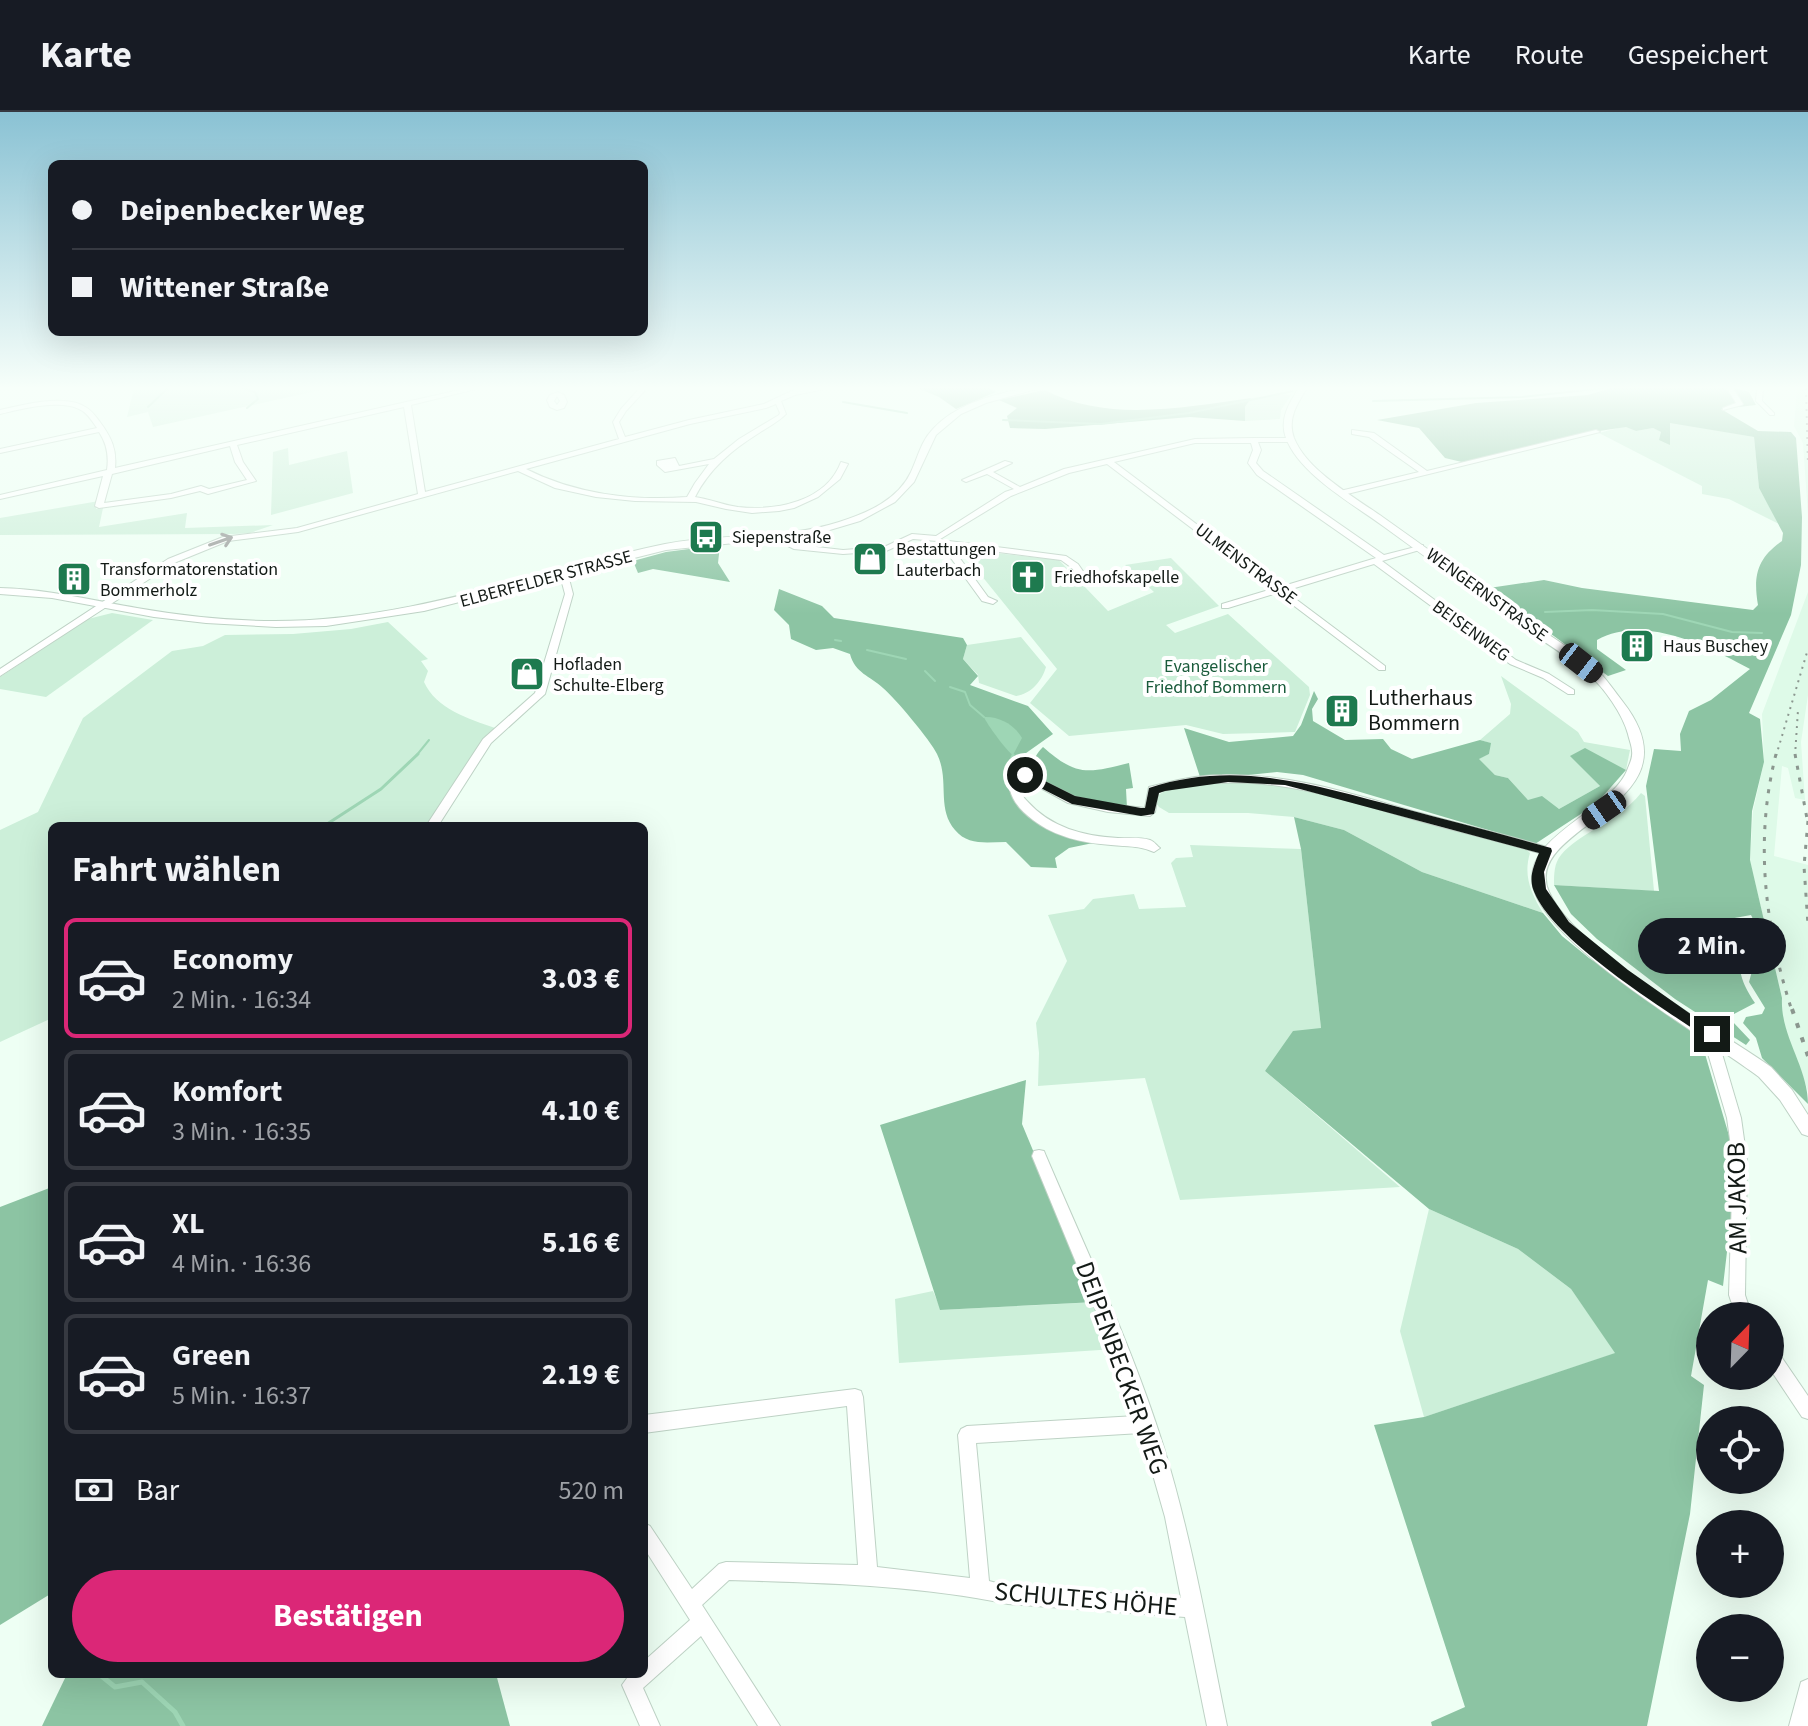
<!DOCTYPE html>
<html lang="de">
<head>
<meta charset="utf-8">
<style>
  :root { --surface:#171b24; --page:#20242c; --text:#f1f3f6; --muted:#9ea1a6; --line:#363941; --accent:#db2777 }
  body { margin:0; font-family:"Source Sans 3",sans-serif; background:var(--page); color:var(--text); height:100vh; display:flex; flex-direction:column; font-size:30px; white-space:nowrap }
  * { box-sizing:border-box; margin:0 }
  p { font-size:26px; color:var(--muted) }
  .icon { flex:none; width:44px; height:44px; fill:none; stroke:currentColor; stroke-width:2; stroke-linecap:round; stroke-linejoin:round }
  .map { position:relative; flex:1; overflow:hidden }
  .panel { position:absolute; left:48px; top:710px; width:600px; height:856px; display:flex; flex-direction:column; background:var(--surface); border-radius:12px; box-shadow:0 8px 32px #0002 }
  .panel>* { flex:none }
  .top-card { position:absolute; left:48px; top:48px; width:600px; height:176px; border-radius:12px; box-shadow:0 8px 32px #0002; display:grid; align-content:center; height:176px; padding:0 24px; background:var(--surface) }
  .needle { width:52px; rotate:23deg }
  .controls { position:absolute; left:1696px; top:1190px; display:grid; gap:16px }
  .controls a { display:grid; place-items:center; width:88px; height:88px; border-radius:50%; background:var(--surface); box-shadow:0 8px 32px #0002; font-size:40px }
  .end { position:absolute; width:36px; height:36px; margin:-18px; border:10px solid #131a16; background:#fff; box-shadow:0 0 0 4px #fff }
  .from { border-radius:50% }
  .bubble { position:absolute; height:56px; border-radius:28px; background:var(--surface); box-shadow:0 8px 32px #0002; font-size:26px; font-weight:700; line-height:56px; text-align:center }
  .car { position:absolute; width:24px; height:48px; margin:-24px -12px; border-radius:10px; box-shadow:0 0 6px 2px #0007; background:linear-gradient(#222 24%,#8ab4d8 0 40%,#222 0 76%,#8ab4d8 0 86%,#222 0) }
  .top-card b { display:flex; align-items:center; gap:28px; height:76px; font-size:30px }
  .top-card b+b { border-top:2px solid var(--line) }
  .top-card i { width:20px; height:20px; background:var(--text) }
  ul { padding:0; list-style:none }
  li { display:flex; align-items:center; gap:24px; height:120px; margin:0 16px 12px; padding:0 8px; border:4px solid var(--line); border-radius:12px }
  li div { flex:1 }
  li b { display:block; font-size:30px }
  li em { font-style:normal; font-weight:700 }
  li.active { border-color:var(--accent) }
  li>.icon { width:72px; height:72px; stroke-width:1.5 }
  h2 { padding:0 24px; font-size:36px; line-height:96px }
  .pay { display:flex; align-items:center; gap:20px; height:88px; padding:0 24px; font-size:30px }
  .pay p { margin-inline-start:auto }
  .primary-button { display:flex; gap:16px; margin-top:auto; padding:16px 24px }
  .primary-button a { flex:1; height:92px; border-radius:48px; background:var(--accent); color:#fff; font-size:32px; font-weight:700; line-height:92px; text-align:center }
  header { display:flex; align-items:center; gap:48px; box-sizing:border-box; height:112px; padding:0 40px; background:var(--surface); border-bottom:2px solid var(--line) }
  header strong { font-size:38px }
  nav { display:flex; gap:44px; margin-inline-start:auto; font-size:28px }
  .map>svg:first-child { display:block }
</style>
</head>
<body>
<header>
<strong>Karte</strong>
<nav><a>Karte</a><a>Route</a><a>Gespeichert</a></nav>
</header>
<div class="map">
<svg width="1808" height="1614" viewBox="0 0 1808 1614">
  <rect width="100%" height="100%" fill="#eefff4"/>
  <g fill="#defae8">
    <polygon points="1797,276 1808,276 1808,403 1803,331 1794,314"/>
    <polygon points="1808,480 1808,583 1801,630 1805,688 1795,686 1788,656 1782,654 1774,744 1808,753 1808,979 1781,905 1782,886 1750,749 1753,699 1764,650 1762,602"/>
  </g>
  <g fill="#ccefd9">
    <polygon points="134,276 330,276 153,315 148,300 127,305"/>
    <polygon points="1284,282 1291,283 1281,298 1280,307 1245,309 1245,295 1251,286"/>
    <polygon points="1669,310 1754,325 1759,376 1779,412 1729,387 1702,382 1702,374 1599,321 1626,314 1636,319 1653,316 1661,320 1670,333"/>
    <polygon points="288,336 289,353 347,339 353,381 271,403 273,340"/>
    <polygon points="99,389 96,397 103,396 99,415 187,401 185,416 273,413 250,421 234,422 0,423 0,406"/>
    <polygon points="960,437 1059,448 1108,499 1154,480 1125,453 1171,446 1219,494 1166,513 1175,521 1228,502 1309,575 1310,583 1295,620 1223,622 1186,613 1069,624 1030,591 1057,557"/>
    <polygon points="112,501 153,508 46,585 0,577 0,565 88,507"/>
    <path d="M388,510L428,547L421,549L428,559L424,570C436,597 469,607 495,616L429,714H52V906L0,930V718L38,700L83,606L172,539L203,534L225,523L293,522L351,517Z"/>
    <path d="M1021,525L1046,555C1042,569 1031,582 1016,584L979,571L978,563L963,547L967,533Z"/>
    <polygon points="1501,564 1578,620 1584,630 1630,638 1626,658 1571,644 1600,674 1559,697 1528,688 1508,666 1495,663 1478,647 1489,642 1490,631 1480,628 1510,602 1511,592"/>
    <path d="M1208,670L1292,672L1525,736L1530,741C1523,764 1531,781 1543,801L1422,760L1344,718L1294,705L1248,701H1169L1159,695L1154,688C1166,672 1190,673 1208,670Z"/>
    <path d="M1641,681L1645,684L1654,779L1554,773C1554,763 1554,751 1561,743C1580,720 1618,710 1641,681Z"/>
    <polygon points="1190,733 1301,737 1321,916 1265,959 1400,1075 1180,1088 1145,966 1038,974 1039,941 1036,911 1067,849 1048,803 1084,797 1093,787 1134,782 1139,797 1186,795 1171,751 1176,746 1193,745"/>
    <polygon points="1429,1097 1518,1137 1571,1177 1616,1241 1424,1305 1400,1219"/>
    <polygon points="933,1179 941,1198 1096,1190 1115,1237 899,1251 895,1187"/>
  </g>
  <g fill="#8cc4a3">
    <polygon points="917,276 989,276 996,280 956,297 939,285"/>
    <path d="M1611,276H1736L1749,280L1756,293L1721,297L1758,319L1791,320L1796,326L1802,405L1801,453L1791,503L1749,601L1760,607L1764,650L1752,699L1750,748L1782,886C1780,924 1808,955 1808,992L1762,946L1756,926L1743,911L1746,905L1762,902L1765,896L1749,870L1757,841L1745,823L1749,811L1754,809L1751,803L1729,807C1729,819 1733,826 1736,838C1742,863 1739,867 1755,891L1734,902L1733,910L1750,928L1746,933L1675,887L1597,827L1571,802L1554,773L1659,779L1646,674L1654,637L1681,639L1680,622L1689,599L1711,588L1750,557C1707,534 1644,502 1597,528V537L1626,558L1608,564L1489,476L1544,468L1582,476L1753,498L1758,493C1753,464 1757,446 1782,429L1783,421L1759,376L1754,325L1670,311V333L1659,328L1661,320L1653,316L1636,319L1626,315L1579,322L1466,351L1445,346L1419,316L1377,308L1476,291L1588,283Z"/>
    <path d="M1045,278C1107,311 1185,295 1251,286L1245,295V309L1190,305L1045,317L1010,316L1007,304L1017,296L999,288Z"/>
    <polygon points="720,433 718,451 730,470 653,457 638,461 633,449 666,440"/>
    <path d="M779,477L822,494L834,506L963,526L967,533L963,547L978,564L970,573L1028,594L1053,622L1019,646L1017,659L1009,669C1014,707 1062,717 1093,731L1069,736L1055,746L1057,756L1031,755L1006,730C987,730 968,734 955,718C936,696 950,668 937,642C931,629 895,586 883,576C870,564 855,561 850,542L833,536L816,538L791,527L789,513L774,498Z"/>
    <polygon points="1314,579 1318,587 1312,597 1313,609 1345,628 1383,627 1391,637 1412,647 1480,628 1491,631 1489,642 1479,647 1495,663 1508,666 1528,688 1542,684 1559,697 1600,674 1570,644 1585,636 1626,658 1596,692 1535,732 1303,663 1277,660 1201,668 1184,616 1229,630 1293,624 1301,613"/>
    <path d="M1043,635C1077,665 1088,661 1129,651L1133,676L1126,677L1127,696C1102,692 1002,676 1043,635Z"/>
    <polygon points="1294,705 1344,718 1422,760 1543,801 1562,824 1589,846 1698,918 1730,1027 1734,1080 1723,1174 1708,1168 1691,1264 1704,1273 1690,1402 1647,1614 1432,1614 1431,1610 1465,1595 1374,1313 1424,1305 1615,1241 1571,1177 1518,1137 1429,1097 1265,959 1293,919 1321,916 1301,737"/>
    <polygon points="1026,968 1022,1012 1096,1190 940,1198 880,1013"/>
    <polygon points="52,1075 52,1481 0,1513 0,1095"/>
    <polygon points="67,1562 496,1562 510,1614 42,1614"/>
  </g>
  <path fill="#9ed6b5" d="M984,605C999,604 1015,613 1022,626L1013,643C1008,641 986,611 984,605Z"/>
  <g fill="none" stroke-linecap="round" stroke-linejoin="round">
    <g stroke="#9ed6b5" stroke-width="2">
      <polyline points="243,276 255,280 258,287 247,296"/>
      <polyline points="1373,289 1522,285 1605,276"/>
      <polyline points="843,290 907,301"/>
      <polyline points="148,295 168,276"/>
      <polyline points="1003,308 1101,312 1189,301 1293,279"/>
      <polyline points="1545,500 1592,498 1663,502 1732,520 1762,521"/>
      <polyline points="835,528 841,529"/>
      <polyline points="867,538 906,547"/>
      <polyline points="925,559 935,569"/>
      <polyline points="950,575 965,580 970,593 984,605"/>
      <polyline points="416,644 429,628"/>
    </g>
    <g stroke="#9ed6b5" stroke-width="3">
      <polyline points="1010,651 1013,643"/>
      <polyline points="324,714 381,677 418,642"/>
    </g>
    <polyline stroke="#9ed6b5" stroke-width="5" points="99,1562 115,1575 142,1570 175,1600 183,1614"/>
    <g stroke="#bed2c5" stroke-width="2">
      <g id="minor">
        <path d="M468,276H480L411,293L425,380L619,327L613,310L621,297L640,276H647L626,299L619,310L625,325L689,308L764,292L798,276H806L805,278L830,276L795,283L781,289L786,302C778,310 768,315 759,321C732,338 710,356 695,385C710,387 723,393 738,395C776,399 826,390 841,350L848,352L840,367L818,385L794,396L779,399L752,401L726,397L696,390L635,389L596,385L555,376L518,359L298,420L228,429L174,451L0,564V557L168,447L223,425L297,416L418,382L404,295L237,333L243,350L256,369L208,382L200,379L171,386L99,396L95,394L103,364L0,387V383L107,358C109,344 107,332 99,320L0,341V337L97,316C92,309 87,300 79,297C59,287 21,297 0,302V298C23,293 66,281 87,296C93,300 96,305 100,310C111,325 117,337 115,356ZM776,292L780,301L779,303L739,327L714,347L679,354L675,346L657,349V353L665,360L709,352L695,371L687,385C633,389 575,382 526,357L690,312L766,296ZM230,334L235,350L247,368L209,377L201,374L171,382L104,391L112,362Z"/>
        <polygon points="1727,276 1733,276 1743,292 1742,293 1723,298 1723,296 1736,291"/>
        <polygon points="1757,276 1763,276 1762,289 1774,301 1774,303 1770,303 1756,289"/>
        <path d="M558,280L564,283L567,290L564,296L557,298L550,295L547,288L550,283ZM557,284L560,289L557,293L554,289Z"/>
        <polygon points="1352,318 1374,321 1427,359 1596,318 1600,320 1343,383 1340,383 1340,379 1419,360 1369,325 1352,322"/>
        <path d="M1254,326H1292V330H1258L1261,338L1256,351L1263,359L1384,443L1423,433V437L1382,449L1516,548L1549,562L1574,578V582H1568L1543,566L1510,552L1374,452L1285,479L1385,554V558H1379L1277,481L1228,496H1222V492L1272,477L1107,352L1069,361L1011,384L937,429L913,427L886,439L843,442L794,437L784,432L780,424L787,422L790,428L799,433L843,438L884,435L912,422L936,424L1005,380L1014,377L987,362L966,370L962,368L1005,349L1012,351L993,360L1020,375L1064,357L1195,327ZM1195,331H1251L1253,338L1248,351L1257,363L1376,446L1280,475L1114,350Z"/>
        <polygon points="941,428 1066,444 1078,452 1087,465 1080,467 1072,456 1061,448 951,434 988,485 997,489 993,492 982,489 940,431"/>
        <polygon points="561,461 568,463 573,482 545,582 491,631 438,714 426,714 483,627 535,581 565,482 560,463"/>
        <path d="M1025,660L1075,685L1108,692L1145,696L1149,675C1173,669 1197,663 1222,663C1290,661 1355,683 1420,701C1463,713 1507,723 1550,736L1552,739L1546,743C1503,730 1459,720 1416,708C1324,682 1254,656 1158,680L1155,700L1150,704L1108,700L1068,691L1026,668C1019,675 1020,682 1027,689C1051,716 1084,724 1118,726C1128,726 1141,725 1150,728C1155,730 1156,733 1160,736L1154,740C1137,733 1128,735 1111,733C1083,731 1055,725 1033,708C1022,700 1013,690 1010,678L1015,666Z"/>
        <polygon points="1712,917 1717,918 1719,922 1718,928 1741,1006 1747,1049 1745,1183 1752,1204 1736,1204 1729,1183 1733,1049 1727,1006 1704,928 1707,918"/>
        <path d="M1039,1038L1044,1039L1046,1044C1087,1140 1133,1236 1164,1336C1192,1427 1208,1521 1227,1614H1207L1185,1505L1008,1492C916,1473 823,1471 729,1468L702,1493L780,1614H758L701,1524L643,1576L660,1614H640L622,1573L630,1562H644V1549L690,1508L644,1436V1411L650,1414L692,1477L719,1452L726,1450L858,1453L847,1294L644,1321V1303L855,1277L861,1279L863,1285L877,1455L970,1466L958,1323L961,1317L967,1314L1136,1304L1115,1245L1032,1044L1034,1039ZM1141,1321L1165,1405L1181,1486L1008,1474L989,1469L976,1331Z"/>
        <polygon points="1770,1235 1776,1237 1808,1284 1808,1307 1802,1305 1770,1257"/>
        <polygon points="1808,1567 1808,1614 1789,1614 1801,1570"/>
      </g>
    </g>
    <g stroke="#bed2c5" stroke-width="2">
      <g id="major">
        <path d="M1025,276H1040L986,291L961,302L936,323L914,370L895,390L860,409L813,423L666,438L424,499L326,514L276,515L206,511L154,505L52,486L0,482V476C47,477 91,488 137,496C183,504 229,509 275,509C411,509 535,459 665,432C723,421 783,428 839,410C867,401 898,388 911,360C918,345 921,329 933,317C956,292 992,283 1025,276Z"/>
        <path d="M1299,276H1307C1297,292 1287,307 1294,326C1307,359 1356,386 1384,406C1432,440 1479,474 1527,508C1550,524 1575,539 1596,557C1606,566 1615,580 1623,590C1705,695 1519,713 1549,780C1574,838 1716,916 1771,955L1792,978L1808,1003V1024L1802,1022L1780,988L1759,965C1706,925 1553,838 1534,778C1517,725 1613,700 1628,656C1630,651 1633,645 1632,639C1632,634 1629,627 1628,622C1623,603 1604,575 1588,562C1568,544 1542,529 1520,513C1474,480 1428,447 1383,414C1353,392 1299,362 1286,326C1279,307 1289,291 1299,276Z"/>
      </g>
    </g>
    <use href="#minor" fill="#fff" fill-rule="evenodd"/>
    <use href="#major" fill="#fff" fill-rule="evenodd"/>
    <g stroke="#8b978f" stroke-width="2" stroke-dasharray="2 5" stroke-linecap="butt">
      <polyline points="1806,276 1808,353"/>
      <polyline points="1776,644 1808,537"/>
      <polyline points="1795,644 1798,598"/>
    </g>
    <g stroke="#8b978f" stroke-width="3" stroke-dasharray="4 8" stroke-linecap="butt">
      <path d="M1776,642C1754,729 1765,815 1792,899"/>
      <polyline points="1795,642 1808,712"/>
      <polyline points="1808,709 1804,754 1808,813"/>
    </g>
    <polyline stroke="#8b978f" stroke-width="4" stroke-dasharray="5 10" stroke-linecap="butt" points="1792,897 1808,944"/>
  </g>
  <defs><path id="oneway-shaft" d="M-6 0H5M1.5-3L5.5 0L1.5 3" fill="none" stroke-width="1.6" stroke-linecap="round" stroke-linejoin="round" transform="scale(2)"/></defs>
  <use stroke="#959896" href="#oneway-shaft" transform="translate(221 429) rotate(-19)"/>
  <linearGradient id="sky" x2="0" y2="1"><stop stop-color="#8ac2d4"/><stop offset="0.55" stop-color="#f7fffa"/><stop offset="1" stop-color="#f7fffa" stop-opacity="0"/></linearGradient>
  <rect width="1808" height="502" fill="url(#sky)"/>
  <path fill="#131a16" d="M1021,661H1029L1075,684L1141,696H1145L1149,676C1238,647 1316,674 1402,696C1451,709 1501,722 1551,736L1552,739L1544,760L1546,777L1569,810L1628,858L1719,922L1712,927L1707,926C1663,896 1550,827 1533,777C1529,764 1534,753 1539,741L1285,673L1228,670L1165,679L1159,681L1154,702L1141,704L1072,692L1021,666Z"/>
  <defs>
    <g id="bus-square" transform="scale(1.8)"><rect x="-9" y="-9" width="18" height="18" rx="4" fill="#1e7a4f" stroke="#fff"/><path d="M-5-6H5V4H4V6H2V4H-2V6H-4V4H-5ZM-3.5-4V0h7V-4ZM-3.5 1.2v1.5H-2V1.2ZM2 1.2v1.5H3.5V1.2Z" fill="#fff"/></g>
    <g id="shop-square" transform="scale(1.8)"><rect x="-9" y="-9" width="18" height="18" rx="4" fill="#1e7a4f" stroke="#fff"/><path d="M-5-2.5h2.3a2.7 3.5 0 0 1 5.4 0H5L5.5 6h-11ZM-1.5-2.5h3a1.5 2.3 0 0 0-3 0Z" fill="#fff"/></g>
    <g id="church-square" transform="scale(1.8)"><rect x="-9" y="-9" width="18" height="18" rx="4" fill="#1e7a4f" stroke="#fff"/><path d="M-1.2-6h2.4v3.5h3.3v2.4h-3.3V6h-2.4V-.1h-3.3v-2.4h3.3Z" fill="#fff"/></g>
    <g id="building-square" transform="scale(1.8)"><rect x="-9" y="-9" width="18" height="18" rx="4" fill="#1e7a4f" stroke="#fff"/><path d="M-4-6H4V6H1V3H-1V6H-4ZM-2.5-4.3h1.7v1.8h-1.7ZM.8-4.3h1.7v1.8H.8ZM-2.5-1h1.7V.8h-1.7ZM.8-1h1.7V.8H.8Z" fill="#fff"/></g>
  </defs>
  <g fill-rule="evenodd">
    <use href="#bus-square" x="706" y="425"/>
    <use href="#shop-square" x="870" y="447"/>
    <use href="#church-square" x="1028" y="465"/>
    <use href="#building-square" x="74" y="467"/>
    <use href="#building-square" x="1637" y="534"/>
    <use href="#shop-square" x="527" y="562"/>
    <use href="#building-square" x="1342" y="599"/>
  </g>
  <g text-anchor="middle" dominant-baseline="central" stroke-width="8" stroke-linejoin="round" paint-order="stroke">
    <g font-size="18" fill="#131a16" stroke="#fff" text-anchor="start">
      <text x="732" y="425">Siepenstraße</text>
      <text x="896" y="437">Bestattungen<tspan x="896" dy="21">Lauterbach</tspan></text>
      <text x="100" y="457">Transformatorenstation<tspan x="100" dy="21">Bommerholz</tspan></text>
      <text x="1054" y="465">Friedhofskapelle</text>
      <text x="1663" y="534">Haus Buschey</text>
      <text x="553" y="552">Hofladen<tspan x="553" dy="21">Schulte-Elberg</tspan></text>
    </g>
    <g font-size="18" fill="#131a16" stroke="#fff">
      <text transform="translate(1246 452) rotate(37)">ULMENSTRASSE</text>
      <text transform="translate(546 467) rotate(-15)">ELBERFELDER STRASSE</text>
      <text transform="translate(1487 483) rotate(36)">WENGERNSTRASSE</text>
      <text transform="translate(1471 519) rotate(36)">BEISENWEG</text>
    </g>
    <g font-size="18" fill="#1a5b3b" stroke="#fff">
      <text x="1216" y="554">Evangelischer<tspan x="1216" dy="21">Friedhof Bommern</tspan></text>
    </g>
    <g font-size="22" fill="#131a16" stroke="#fff" text-anchor="start">
      <text x="1368" y="586">Lutherhaus<tspan x="1368" dy="25">Bommern</tspan></text>
    </g>
    <g font-size="26" fill="#131a16" stroke="#fff">
      <text transform="translate(1737 1086) rotate(-91)">AM JAKOB</text>
      <text transform="translate(1122 1256) rotate(70)">DEIPENBECKER WEG</text>
      <text transform="translate(1086 1487) rotate(5)">SCHULTES HÖHE</text>
    </g>
  </g>
</svg>
<div class="controls">
<a><svg class="needle" viewBox="-14 -14 28 28"><path d="M0-13l5 13h-10z" fill="#e53935"/><path d="M0 13l5-13h-10z" fill="#9ea1a6"/></svg></a>
<a><svg class="icon" aria-label="locate" viewBox="0 0 24 24"><circle cx="12" cy="12" r="6"/><path d="M12 2v4M12 18v4M2 12h4M18 12h4"/></svg></a>
<a>+</a>
<a>−</a>
</div>
<i class="end from" style="left:1025px;top:663px"></i>
<i class="end" style="left:1712px;top:922px"></i>
<div class="bubble" style="left:1638px;top:806px;width:148px">2 Min.</div>
<i class="car" style="left:1581px;top:551px;rotate:128deg"></i>
<i class="car" style="left:1604px;top:698px;rotate:235deg"></i>
<div class="top-card">
<b><i class="from"></i>Deipenbecker Weg</b>
<b><i></i>Wittener Straße</b>
</div>
<section class="panel">
<h2>Fahrt wählen</h2>
<ul>
<li class="active"><svg class="icon" aria-label="car" viewBox="0 0 24 24"><path d="M5 17H2v-5l4-1 3-4h7l3 4 3 1v5h-3M9 17h6M6 11h13"/><circle cx="7" cy="17" r="2"/><circle cx="17" cy="17" r="2"/></svg><div><b>Economy</b><p>2 Min. · 16:34</p></div><em>3.03 €</em></li>
<li><svg class="icon" aria-label="car" viewBox="0 0 24 24"><path d="M5 17H2v-5l4-1 3-4h7l3 4 3 1v5h-3M9 17h6M6 11h13"/><circle cx="7" cy="17" r="2"/><circle cx="17" cy="17" r="2"/></svg><div><b>Komfort</b><p>3 Min. · 16:35</p></div><em>4.10 €</em></li>
<li><svg class="icon" aria-label="car" viewBox="0 0 24 24"><path d="M5 17H2v-5l4-1 3-4h7l3 4 3 1v5h-3M9 17h6M6 11h13"/><circle cx="7" cy="17" r="2"/><circle cx="17" cy="17" r="2"/></svg><div><b>XL</b><p>4 Min. · 16:36</p></div><em>5.16 €</em></li>
<li><svg class="icon" aria-label="car" viewBox="0 0 24 24"><path d="M5 17H2v-5l4-1 3-4h7l3 4 3 1v5h-3M9 17h6M6 11h13"/><circle cx="7" cy="17" r="2"/><circle cx="17" cy="17" r="2"/></svg><div><b>Green</b><p>5 Min. · 16:37</p></div><em>2.19 €</em></li>
</ul>
<div class="pay"><svg class="icon" aria-label="cash" viewBox="0 0 24 24"><path d="M3 7h18v10H3z"/><circle cx="12" cy="12" r="2"/></svg>Bar<p>520 m</p></div>
<div class="primary-button"><a>Bestätigen</a></div>
</section>
</div>
</body>
</html>
